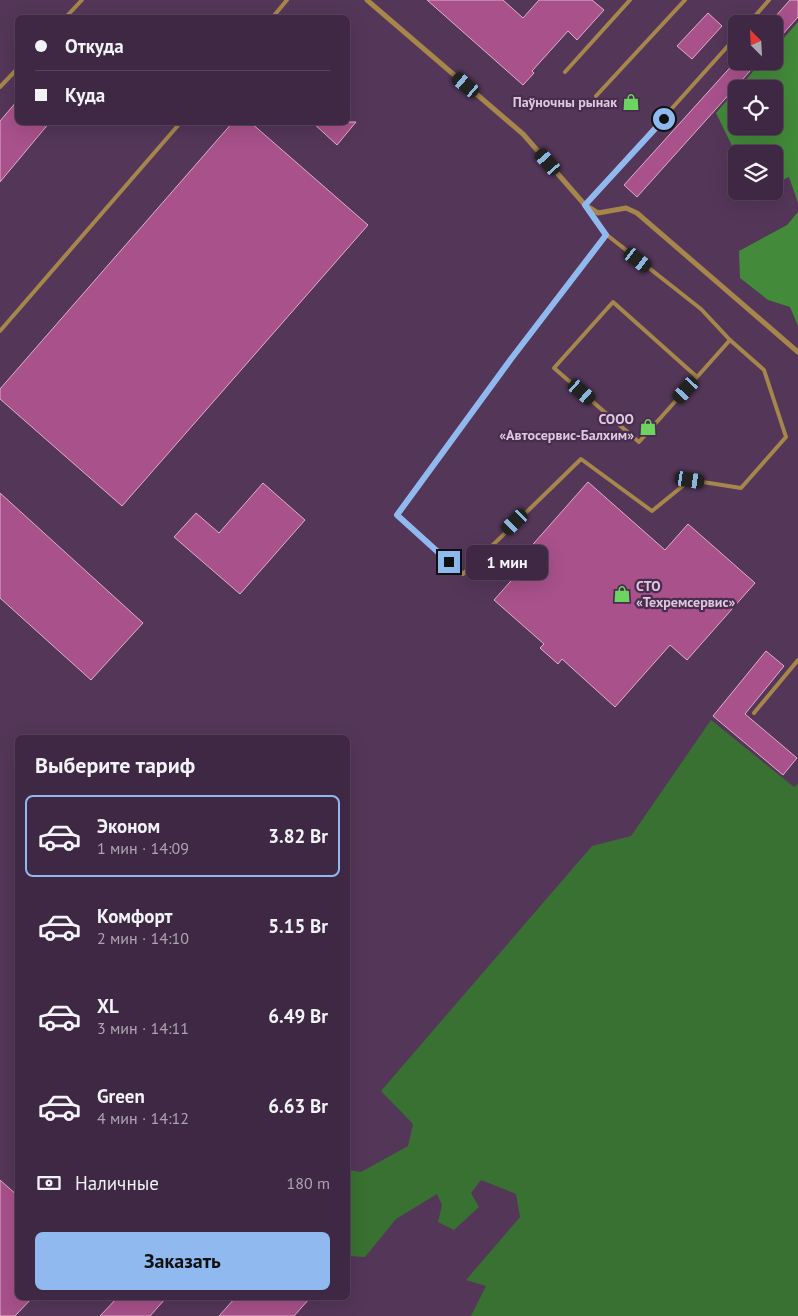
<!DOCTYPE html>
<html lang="ru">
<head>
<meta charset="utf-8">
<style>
  :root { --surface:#3f2843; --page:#46304a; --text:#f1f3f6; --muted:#ada6b2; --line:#58445c; --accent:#90b9f0 }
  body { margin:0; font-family:"PT Sans",sans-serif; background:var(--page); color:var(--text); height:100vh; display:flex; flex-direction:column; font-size:19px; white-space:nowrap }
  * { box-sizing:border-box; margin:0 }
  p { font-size:16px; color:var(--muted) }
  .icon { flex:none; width:28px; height:28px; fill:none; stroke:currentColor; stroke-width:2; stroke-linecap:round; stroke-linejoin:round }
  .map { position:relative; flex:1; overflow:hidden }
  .details { position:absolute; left:15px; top:735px; width:335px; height:565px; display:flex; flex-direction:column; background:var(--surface); border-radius:8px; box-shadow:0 5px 20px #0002,0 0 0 1px var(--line) }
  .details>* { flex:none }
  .banner { position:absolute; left:15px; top:15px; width:335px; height:110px; border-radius:8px; box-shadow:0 5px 20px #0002,0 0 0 1px var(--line); display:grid; align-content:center; height:110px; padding:0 20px; background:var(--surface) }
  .needle { width:32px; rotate:336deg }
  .fabs { position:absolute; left:728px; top:15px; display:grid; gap:10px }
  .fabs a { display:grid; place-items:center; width:55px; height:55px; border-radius:8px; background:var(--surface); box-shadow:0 5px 20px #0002,0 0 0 1px var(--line); font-size:25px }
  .end { position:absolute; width:22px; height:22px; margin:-11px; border:6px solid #90b9f0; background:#111; box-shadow:0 0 0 2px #111 }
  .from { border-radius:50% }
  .bubble { position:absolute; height:35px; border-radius:8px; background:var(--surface); box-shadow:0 5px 20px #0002,0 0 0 1px var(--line); font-size:16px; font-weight:700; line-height:35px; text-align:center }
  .car { position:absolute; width:15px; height:30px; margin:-15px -8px; border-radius:6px; box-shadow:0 0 4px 1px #0007; background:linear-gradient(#222 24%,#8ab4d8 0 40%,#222 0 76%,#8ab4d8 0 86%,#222 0) }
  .banner b { display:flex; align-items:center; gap:18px; height:48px; font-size:19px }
  .banner b+b { border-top:1px solid var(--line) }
  .banner i { width:12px; height:12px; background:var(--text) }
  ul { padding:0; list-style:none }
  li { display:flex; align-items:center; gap:15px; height:82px; margin:0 10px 8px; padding:0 10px; border:2px solid transparent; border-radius:8px }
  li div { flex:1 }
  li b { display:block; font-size:19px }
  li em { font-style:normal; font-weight:700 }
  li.current { border-color:var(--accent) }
  li>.icon { width:45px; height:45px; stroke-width:1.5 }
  h2 { padding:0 20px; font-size:22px; line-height:60px }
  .pay { display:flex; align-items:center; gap:12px; height:55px; padding:0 20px; font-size:19px }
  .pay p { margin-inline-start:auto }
  .button { display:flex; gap:10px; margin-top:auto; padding:10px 20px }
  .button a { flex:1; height:58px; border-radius:8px; background:var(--accent); color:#111; font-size:20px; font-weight:700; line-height:58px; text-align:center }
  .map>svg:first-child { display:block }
</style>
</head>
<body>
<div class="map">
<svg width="798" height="1316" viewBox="0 0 798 1316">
  <rect width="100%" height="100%" fill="#543659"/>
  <polygon fill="#397132" points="711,720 794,787 798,784 798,1316 471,1316 486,1286 466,1280 520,1217 516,1194 481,1180 471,1193 479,1207 454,1230 438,1222 442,1205 437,1194 396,1219 365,1257 348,1256 348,1170 361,1172 408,1146 413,1124 381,1091 592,846 631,836"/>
  <g fill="#438a3a">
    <polygon points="798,22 798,203 789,177 774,184 774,154 736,154 716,113 736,90 736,126 774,126 774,89 738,89 762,61 774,61 774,49"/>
    <polygon points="798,212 798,326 790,307 768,300 740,278 739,251 787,225"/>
  </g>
  <g fill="#a8518b" stroke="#dfaecc">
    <polygon points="427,0 503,0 523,18 539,0 592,0 604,10 577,40 568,31 532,71 534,73 523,85"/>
    <polygon points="790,0 798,0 798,17 774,44 774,18"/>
    <polygon points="708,13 722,26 692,59 677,46"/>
    <polygon points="736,61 759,61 637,197 624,185"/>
    <polygon points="18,100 18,122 50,122 0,182 0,121"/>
    <polygon points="233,122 250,122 368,225 122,506 0,399 0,389"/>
    <polygon points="312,122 356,122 337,145"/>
    <polygon points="588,482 665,550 688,524 755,583 687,660 670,645 615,707 562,659 558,664 540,648 544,644 494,600 518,573 512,568"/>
    <polygon points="263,483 305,520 240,594 174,537 196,513 219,533"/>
    <polygon points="0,493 143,623 91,680 0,598"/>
    <polygon points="766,651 784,666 745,714 797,758 783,775 713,716"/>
    <polygon points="0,1180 18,1196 18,1298 32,1298 15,1316 0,1316"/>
    <polygon points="117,1298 166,1298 150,1316 100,1316"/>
    <polygon points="235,1298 310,1298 294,1316 219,1316"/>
  </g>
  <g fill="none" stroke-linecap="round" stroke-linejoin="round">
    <g stroke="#a6864a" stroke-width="4">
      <polyline points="65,18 82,0"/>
      <polyline points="272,18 287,0"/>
      <polyline points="748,24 769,0"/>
      <polyline points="565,72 630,0"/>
      <polyline points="0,87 18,68"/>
      <polyline points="596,96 685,0"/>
      <polyline points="607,235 511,359 397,515 463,574 581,459 652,511 690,480 741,488 786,437 764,370 730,340 701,309 607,235 585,205 736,37"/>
      <polyline points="0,331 181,122"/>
      <path d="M697,377L613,302L554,368L639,442C669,408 700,374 730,340"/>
      <polyline points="754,713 798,660"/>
    </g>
    <polyline stroke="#a6864a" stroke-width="5" points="367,0 523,134 585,205 598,213 626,208 637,213 798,352"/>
  </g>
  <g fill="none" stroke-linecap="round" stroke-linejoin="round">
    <polyline stroke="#90b9f0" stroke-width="6" points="449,562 397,515 511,359 606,235 585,205 664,119"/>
  </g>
  <defs>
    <g id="shop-bare" transform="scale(1.35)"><path d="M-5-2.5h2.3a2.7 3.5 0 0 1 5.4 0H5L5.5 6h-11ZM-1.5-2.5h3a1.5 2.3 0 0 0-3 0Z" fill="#6dd361" stroke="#492c4e" stroke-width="2.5" paint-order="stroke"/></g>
  </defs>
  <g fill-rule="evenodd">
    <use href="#shop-bare" x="631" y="102"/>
    <use href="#shop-bare" x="648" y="427"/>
    <use href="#shop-bare" x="622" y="594"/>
  </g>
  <g text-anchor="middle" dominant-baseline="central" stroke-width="4.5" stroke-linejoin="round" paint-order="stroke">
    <g font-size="14" font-weight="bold" fill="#dccadf" stroke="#492c4e" text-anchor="end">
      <text x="617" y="102">Паўночны рынак</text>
      <text x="634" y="419">СООО<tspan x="634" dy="16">«Автосервис-Балхим»</tspan></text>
      <text x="636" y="586" text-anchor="start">СТО<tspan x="636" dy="16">«Техремсервис»</tspan></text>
    </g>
  </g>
</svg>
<div class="fabs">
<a><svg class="needle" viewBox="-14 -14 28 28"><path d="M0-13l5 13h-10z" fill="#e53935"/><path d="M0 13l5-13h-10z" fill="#ada6b2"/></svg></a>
<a><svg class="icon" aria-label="locate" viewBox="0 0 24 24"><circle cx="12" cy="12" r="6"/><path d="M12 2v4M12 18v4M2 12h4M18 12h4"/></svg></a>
<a><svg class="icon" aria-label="layers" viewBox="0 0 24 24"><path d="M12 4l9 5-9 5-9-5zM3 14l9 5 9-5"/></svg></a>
</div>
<i class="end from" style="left:664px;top:119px"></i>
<i class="end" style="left:449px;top:562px"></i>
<div class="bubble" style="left:466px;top:545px;width:82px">1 мин</div>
<i class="car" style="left:466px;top:85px;rotate:310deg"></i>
<i class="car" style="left:548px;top:162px;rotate:319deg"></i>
<i class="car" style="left:638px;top:260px;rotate:128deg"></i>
<i class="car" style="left:686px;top:390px;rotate:222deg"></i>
<i class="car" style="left:582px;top:392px;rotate:131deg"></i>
<i class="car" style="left:690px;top:480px;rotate:99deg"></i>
<i class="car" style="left:515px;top:522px;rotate:226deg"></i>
<div class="banner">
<b><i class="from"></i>Откуда</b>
<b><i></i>Куда</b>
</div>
<section class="details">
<h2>Выберите тариф</h2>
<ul>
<li class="current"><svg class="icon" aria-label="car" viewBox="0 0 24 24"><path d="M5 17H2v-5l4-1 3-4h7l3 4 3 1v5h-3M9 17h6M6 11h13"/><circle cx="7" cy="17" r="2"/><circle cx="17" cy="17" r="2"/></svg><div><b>Эконом</b><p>1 мин · 14:09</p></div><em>3.82 Br</em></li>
<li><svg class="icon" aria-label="car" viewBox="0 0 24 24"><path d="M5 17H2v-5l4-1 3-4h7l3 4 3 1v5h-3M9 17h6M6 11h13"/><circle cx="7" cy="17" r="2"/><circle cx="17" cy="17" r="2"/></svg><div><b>Комфорт</b><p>2 мин · 14:10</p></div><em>5.15 Br</em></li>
<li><svg class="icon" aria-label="car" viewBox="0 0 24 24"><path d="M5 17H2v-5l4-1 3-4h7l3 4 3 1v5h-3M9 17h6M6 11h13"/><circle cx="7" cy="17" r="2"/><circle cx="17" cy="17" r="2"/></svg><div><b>XL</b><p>3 мин · 14:11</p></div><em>6.49 Br</em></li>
<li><svg class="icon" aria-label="car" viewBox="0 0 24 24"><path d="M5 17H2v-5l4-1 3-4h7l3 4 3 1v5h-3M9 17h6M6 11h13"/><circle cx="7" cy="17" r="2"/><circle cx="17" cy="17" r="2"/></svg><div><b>Green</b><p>4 мин · 14:12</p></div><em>6.63 Br</em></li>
</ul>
<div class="pay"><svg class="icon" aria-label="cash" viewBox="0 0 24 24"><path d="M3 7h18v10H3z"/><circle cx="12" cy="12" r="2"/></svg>Наличные<p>180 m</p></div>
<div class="button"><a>Заказать</a></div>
</section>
</div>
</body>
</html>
